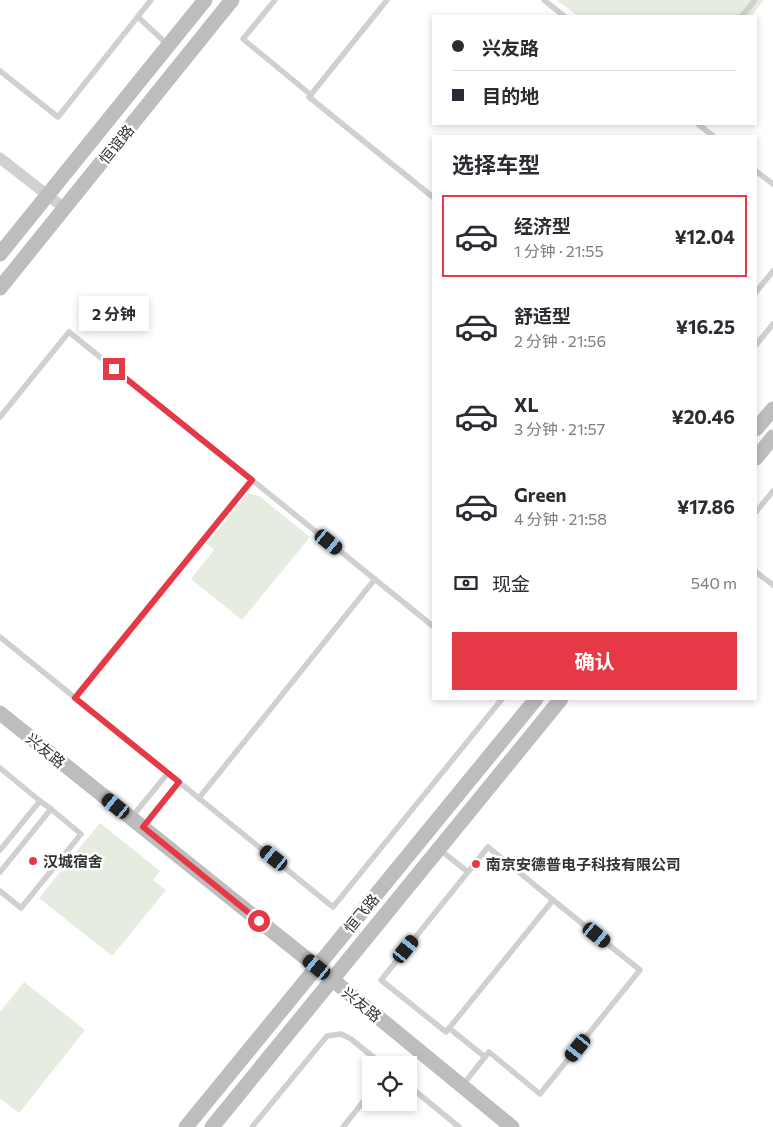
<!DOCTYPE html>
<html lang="zh">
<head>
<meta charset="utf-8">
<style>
  :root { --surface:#fff; --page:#f2f2f3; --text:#2b2b33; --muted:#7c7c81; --line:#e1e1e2; --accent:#e63946 }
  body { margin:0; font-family:Commissioner,"Noto Sans SC",sans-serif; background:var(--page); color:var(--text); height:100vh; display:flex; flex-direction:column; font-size:19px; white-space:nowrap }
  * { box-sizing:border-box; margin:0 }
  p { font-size:16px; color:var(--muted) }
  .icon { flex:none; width:28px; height:28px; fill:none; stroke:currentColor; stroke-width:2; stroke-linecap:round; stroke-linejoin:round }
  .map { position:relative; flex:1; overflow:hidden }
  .details { position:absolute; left:432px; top:135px; width:325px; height:565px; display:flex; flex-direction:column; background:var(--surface); border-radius:0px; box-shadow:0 2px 8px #0003 }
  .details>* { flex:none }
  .guide { position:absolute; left:432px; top:15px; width:325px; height:110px; border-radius:0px; box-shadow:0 2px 8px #0003; display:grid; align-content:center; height:110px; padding:0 20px; background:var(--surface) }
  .fabs { position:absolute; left:362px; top:1056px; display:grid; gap:10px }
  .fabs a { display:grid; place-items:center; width:55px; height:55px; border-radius:0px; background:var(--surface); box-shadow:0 2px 8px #0003; font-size:25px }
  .end { position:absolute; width:22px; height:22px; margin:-11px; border:6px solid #e63946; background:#fff; box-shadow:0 0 0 2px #fff }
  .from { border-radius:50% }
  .bubble { position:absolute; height:35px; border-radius:0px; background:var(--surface); box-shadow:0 2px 8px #0003; font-size:16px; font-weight:700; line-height:35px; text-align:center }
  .car { position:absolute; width:15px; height:30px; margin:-15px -8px; border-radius:6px; box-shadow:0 0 4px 1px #0007; background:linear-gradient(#222 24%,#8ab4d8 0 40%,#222 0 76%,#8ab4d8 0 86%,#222 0) }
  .guide b { display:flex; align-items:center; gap:18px; height:48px; font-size:19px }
  .guide b+b { border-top:1px solid var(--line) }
  .guide i { width:12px; height:12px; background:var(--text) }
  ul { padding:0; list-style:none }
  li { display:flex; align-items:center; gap:15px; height:82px; margin:0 10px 8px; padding:0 10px; border:2px solid transparent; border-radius:0px }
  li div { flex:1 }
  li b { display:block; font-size:19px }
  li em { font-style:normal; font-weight:700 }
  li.current { border-color:var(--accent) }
  li>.icon { width:45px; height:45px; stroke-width:1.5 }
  h2 { padding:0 20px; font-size:22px; line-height:60px }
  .pay { display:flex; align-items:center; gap:12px; height:55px; padding:0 20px; font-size:19px }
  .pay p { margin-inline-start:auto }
  .button { display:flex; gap:10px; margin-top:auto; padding:10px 20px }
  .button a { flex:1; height:58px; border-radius:0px; background:var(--accent); color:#fff; font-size:20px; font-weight:700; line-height:58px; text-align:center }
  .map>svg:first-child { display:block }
</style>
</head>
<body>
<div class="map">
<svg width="773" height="1127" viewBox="0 0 773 1127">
  <rect width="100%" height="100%" fill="#fff"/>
  <g fill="#e6ecdf">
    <polygon points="557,0 764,0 751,16 578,16"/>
    <polygon points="248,493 259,496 310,537 242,620 191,579 214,550 207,544"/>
    <polygon points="100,823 160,871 153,880 166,890 112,956 39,898"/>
    <polygon points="24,982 85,1030 19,1113 0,1098 0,1012"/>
  </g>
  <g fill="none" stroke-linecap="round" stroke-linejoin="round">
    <g stroke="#d0d0d0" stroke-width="5.5">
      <polyline points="275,0 243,39 311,95"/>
      <polyline points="387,0 309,97 434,198"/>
      <polyline points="544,0 564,16"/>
      <polyline points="742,16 755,0"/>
      <polyline points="138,17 167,44"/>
      <polyline points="0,71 58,117 151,0"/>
      <polyline points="698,124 713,136"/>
      <polyline points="756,171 773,184"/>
      <polyline points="756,292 773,271"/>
      <polyline points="756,345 773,324"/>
      <polyline points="0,417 69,332 434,627"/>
      <polyline points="756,512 773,491"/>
      <polyline points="756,572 773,585"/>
      <polyline points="0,637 333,907 502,699"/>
      <polyline points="75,698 252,480"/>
      <polyline points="0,768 40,801 0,850"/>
      <polyline points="199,798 375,579"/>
      <polyline points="131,818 168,773"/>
      <polyline points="143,827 179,782"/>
      <polyline points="439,849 468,872 381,980 446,1032 553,900 488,847 468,872"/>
      <polyline points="0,872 51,809 40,801"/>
      <polyline points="0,891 21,908 81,834 51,809"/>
      <polyline points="449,1028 485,1057"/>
      <polyline points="409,1086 459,1127"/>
      <polyline points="462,1086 489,1052 540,1094 640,970 553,900"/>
      <polyline points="252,1127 327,1036 341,1034 351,1039 383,1065"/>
      <polyline points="343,1127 371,1092"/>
    </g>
    <polyline stroke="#d0d0d0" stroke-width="11" points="0,158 64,208"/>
    <g stroke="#bdbdbd" stroke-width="15">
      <polyline points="0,254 205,0"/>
      <polyline points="0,288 232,0"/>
      <polyline points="756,429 773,409"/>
      <polyline points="756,458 773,437"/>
      <polyline points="0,713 317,967 512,1127"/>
      <polyline points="186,1127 536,699"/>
      <polyline points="212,1127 561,699"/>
    </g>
  </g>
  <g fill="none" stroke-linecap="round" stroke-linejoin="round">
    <polyline stroke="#e63946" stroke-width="6" points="114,369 252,480 75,698 179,782 143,827 259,921"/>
  </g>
  <g fill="#e63946" stroke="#fff" stroke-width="2">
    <circle cx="33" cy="861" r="5"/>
    <circle cx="476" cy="864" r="5"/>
  </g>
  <g text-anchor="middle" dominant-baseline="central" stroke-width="5" stroke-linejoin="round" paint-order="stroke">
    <g font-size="15" fill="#333" stroke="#fff">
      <text transform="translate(116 144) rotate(-51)">恒谊路</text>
      <text transform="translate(46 750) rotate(39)">兴友路</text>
      <text transform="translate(361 913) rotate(-51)">恒飞路</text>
      <text transform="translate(362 1004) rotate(39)">兴友路</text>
    </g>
    <g font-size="15" font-weight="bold" fill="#333" stroke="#fff" text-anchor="start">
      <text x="43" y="861">汉城宿舍</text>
      <text x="486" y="864">南京安德普电子科技有限公司</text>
    </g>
  </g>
</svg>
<div class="fabs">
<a><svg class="icon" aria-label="locate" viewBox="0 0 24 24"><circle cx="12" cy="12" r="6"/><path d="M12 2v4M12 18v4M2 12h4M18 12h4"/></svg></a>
</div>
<i class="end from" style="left:259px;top:921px"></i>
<i class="end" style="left:114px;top:369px"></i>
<div class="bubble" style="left:79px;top:296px;width:70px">2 分钟</div>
<i class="car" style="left:329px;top:542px;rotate:129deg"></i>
<i class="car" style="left:116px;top:806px;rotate:309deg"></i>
<i class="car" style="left:274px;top:858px;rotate:309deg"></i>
<i class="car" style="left:597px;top:935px;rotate:129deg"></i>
<i class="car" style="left:406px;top:949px;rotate:39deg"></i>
<i class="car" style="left:317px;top:967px;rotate:309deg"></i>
<i class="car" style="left:578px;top:1048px;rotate:219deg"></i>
<div class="guide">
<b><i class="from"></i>兴友路</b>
<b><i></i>目的地</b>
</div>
<section class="details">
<h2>选择车型</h2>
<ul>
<li class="current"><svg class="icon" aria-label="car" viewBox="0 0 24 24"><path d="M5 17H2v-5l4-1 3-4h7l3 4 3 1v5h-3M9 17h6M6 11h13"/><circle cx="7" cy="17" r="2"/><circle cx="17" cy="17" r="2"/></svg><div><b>经济型</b><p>1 分钟 · 21:55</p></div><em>¥12.04</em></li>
<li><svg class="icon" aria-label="car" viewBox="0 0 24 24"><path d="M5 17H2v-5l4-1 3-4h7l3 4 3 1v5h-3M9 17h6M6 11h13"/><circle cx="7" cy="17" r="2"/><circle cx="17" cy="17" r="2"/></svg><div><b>舒适型</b><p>2 分钟 · 21:56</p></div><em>¥16.25</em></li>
<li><svg class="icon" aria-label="car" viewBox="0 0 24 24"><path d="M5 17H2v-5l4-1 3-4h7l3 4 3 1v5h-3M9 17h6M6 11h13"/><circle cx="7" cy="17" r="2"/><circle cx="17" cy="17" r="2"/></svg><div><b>XL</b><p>3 分钟 · 21:57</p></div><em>¥20.46</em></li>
<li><svg class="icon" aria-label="car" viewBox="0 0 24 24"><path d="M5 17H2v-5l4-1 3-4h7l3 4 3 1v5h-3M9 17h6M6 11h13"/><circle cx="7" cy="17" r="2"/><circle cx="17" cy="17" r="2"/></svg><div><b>Green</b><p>4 分钟 · 21:58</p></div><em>¥17.86</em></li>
</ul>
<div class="pay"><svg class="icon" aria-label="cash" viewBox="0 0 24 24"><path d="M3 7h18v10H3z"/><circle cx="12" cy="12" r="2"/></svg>现金<p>540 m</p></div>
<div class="button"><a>确认</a></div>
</section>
</div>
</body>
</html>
